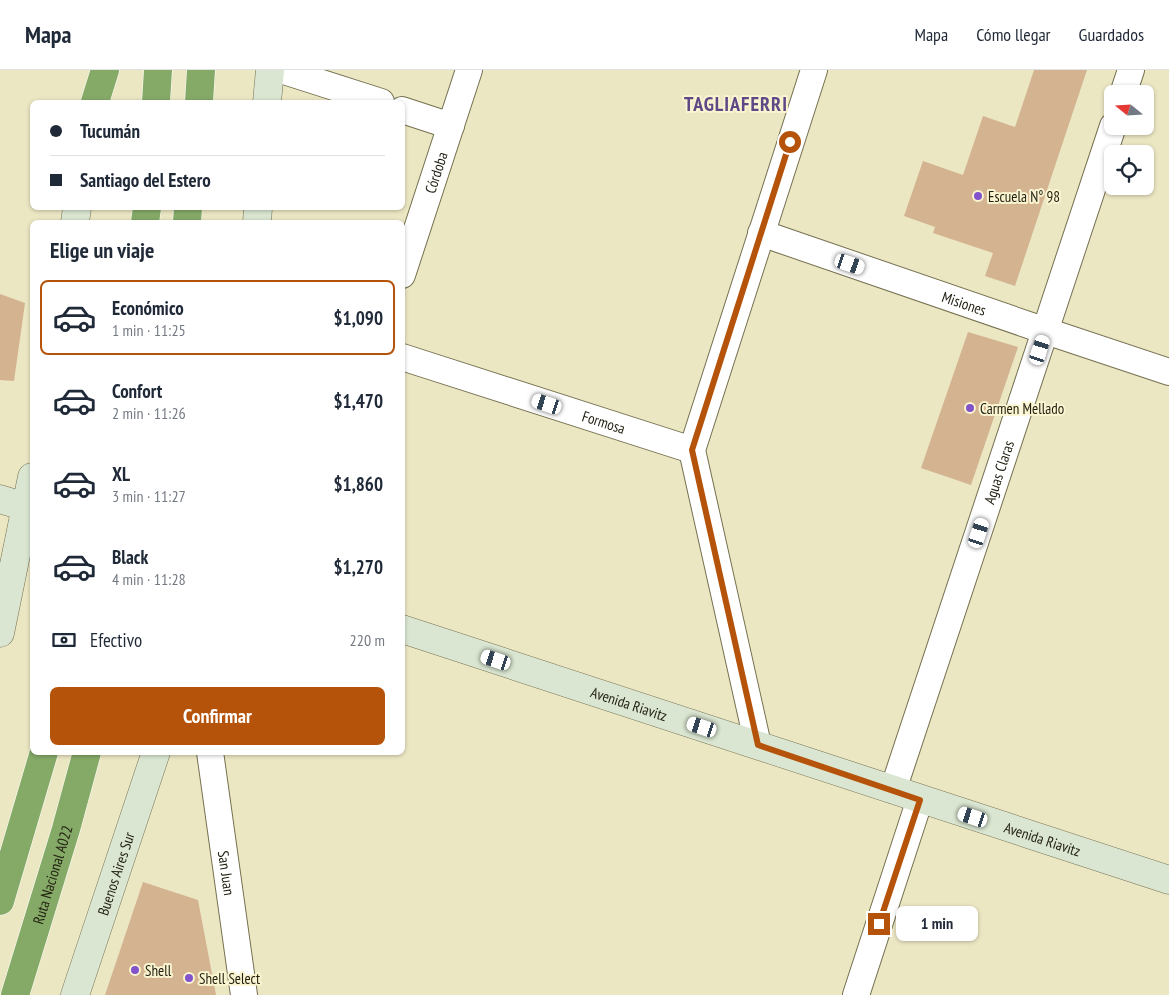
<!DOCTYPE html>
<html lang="es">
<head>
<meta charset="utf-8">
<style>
  :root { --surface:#fff; --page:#f2f2f3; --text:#1f2937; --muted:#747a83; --line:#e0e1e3; --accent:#b45309 }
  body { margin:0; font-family:"PT Sans Narrow",sans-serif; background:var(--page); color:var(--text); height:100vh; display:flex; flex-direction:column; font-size:19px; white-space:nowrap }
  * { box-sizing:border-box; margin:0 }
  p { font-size:16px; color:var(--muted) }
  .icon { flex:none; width:28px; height:28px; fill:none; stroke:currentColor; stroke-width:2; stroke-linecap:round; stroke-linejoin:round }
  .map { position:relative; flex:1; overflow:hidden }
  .side { position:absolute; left:30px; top:150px; width:375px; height:535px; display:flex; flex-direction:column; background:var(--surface); border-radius:8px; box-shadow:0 1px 4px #0004 }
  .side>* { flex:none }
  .top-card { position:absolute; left:30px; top:30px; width:375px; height:110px; border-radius:8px; box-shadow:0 1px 4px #0004; display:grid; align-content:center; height:110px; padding:0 20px; background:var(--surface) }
  .needle { width:32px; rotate:288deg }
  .buttons { position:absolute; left:1104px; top:15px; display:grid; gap:10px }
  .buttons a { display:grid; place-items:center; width:50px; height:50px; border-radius:8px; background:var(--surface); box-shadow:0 1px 4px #0004; font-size:25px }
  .end { position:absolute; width:22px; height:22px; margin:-11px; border:6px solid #b45309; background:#fff; box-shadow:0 0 0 2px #fff }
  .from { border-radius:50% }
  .bubble { position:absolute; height:35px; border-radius:8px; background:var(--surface); box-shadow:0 1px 4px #0004; font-size:16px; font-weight:700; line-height:35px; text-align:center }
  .car { position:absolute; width:15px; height:30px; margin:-15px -8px; border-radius:6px; box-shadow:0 0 4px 1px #0007; background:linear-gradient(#fff 24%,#345 0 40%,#fff 0 76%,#345 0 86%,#fff 0) }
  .top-card b { display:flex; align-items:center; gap:18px; height:48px; font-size:19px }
  .top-card b+b { border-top:1px solid var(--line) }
  .top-card i { width:12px; height:12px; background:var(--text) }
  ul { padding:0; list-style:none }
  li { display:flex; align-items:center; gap:15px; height:75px; margin:0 10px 8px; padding:0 10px; border:2px solid transparent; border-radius:8px }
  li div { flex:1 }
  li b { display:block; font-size:19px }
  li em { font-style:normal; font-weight:700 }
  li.on { border-color:var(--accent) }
  li>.icon { width:45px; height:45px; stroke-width:1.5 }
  h2 { padding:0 20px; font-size:22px; line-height:60px }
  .pay { display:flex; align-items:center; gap:12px; height:55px; padding:0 20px; font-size:19px }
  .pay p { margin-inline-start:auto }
  .cta { display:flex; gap:10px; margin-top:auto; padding:10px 20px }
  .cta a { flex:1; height:58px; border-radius:8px; background:var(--accent); color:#fff; font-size:20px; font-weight:700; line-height:58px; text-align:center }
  header { display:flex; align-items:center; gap:30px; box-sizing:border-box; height:70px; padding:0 25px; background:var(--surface); border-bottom:1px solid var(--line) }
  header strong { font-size:24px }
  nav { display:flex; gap:28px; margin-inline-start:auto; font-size:18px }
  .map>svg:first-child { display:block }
</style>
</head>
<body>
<header>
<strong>Mapa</strong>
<nav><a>Mapa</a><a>Cómo llegar</a><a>Guardados</a></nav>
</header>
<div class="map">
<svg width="1169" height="925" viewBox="0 0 1169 925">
  <rect width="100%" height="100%" fill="#ece7c3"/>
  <g fill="#d4b391">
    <polygon points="1034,0 1087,0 1015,216 985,206 993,183 933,163 935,157 904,146 923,91 963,105 983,46 1015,57"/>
    <polygon points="0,224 25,233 14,311 0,310"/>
    <polygon points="968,262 1018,277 971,415 921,398"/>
    <polygon points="143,812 198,830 216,925 105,925"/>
  </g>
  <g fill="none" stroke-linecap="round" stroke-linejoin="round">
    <g stroke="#757050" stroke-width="28">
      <g id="street">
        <polyline points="281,0 381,32"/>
        <polyline points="1123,24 1131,0"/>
        <polyline points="402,40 451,56"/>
        <path id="s1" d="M761,163L1046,261L1169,302"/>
        <path id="s2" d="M402,205L469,0"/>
        <path id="s3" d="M402,287L692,380"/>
        <polyline points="758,675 692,380 814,0"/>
        <path id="s4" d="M210,682L244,925"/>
        <path id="s5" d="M893,720L1113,56"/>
        <polyline points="856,925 920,729"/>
      </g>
    </g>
    <g stroke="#757050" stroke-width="29">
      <g id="secondary">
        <polyline points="267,32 270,0"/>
        <polyline points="75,152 77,138"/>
        <polyline points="257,152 258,138"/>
        <polyline points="0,429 32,439"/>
        <path id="s6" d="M402,559L1169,810"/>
        <polyline points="0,563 32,407"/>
        <path id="s7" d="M75,925L156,682"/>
      </g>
    </g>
    <g stroke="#fff" stroke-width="29">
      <g id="highway">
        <polyline points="95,32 105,0"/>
        <polyline points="156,32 158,0"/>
        <polyline points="199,32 201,0"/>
        <polyline points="145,152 147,138"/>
        <polyline points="187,152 188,138"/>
        <polyline points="0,831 44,682"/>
        <path id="s8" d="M15,925L66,759L87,682"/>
      </g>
    </g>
    <use href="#street" stroke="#fff" stroke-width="26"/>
    <use href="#secondary" stroke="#dae6d1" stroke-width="28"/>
    <use href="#highway" stroke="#85aa67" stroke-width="28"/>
  </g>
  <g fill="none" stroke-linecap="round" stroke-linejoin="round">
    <polyline stroke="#b45309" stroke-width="6" points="790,72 692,380 758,675 920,730 879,854"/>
  </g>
  <g fill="#8353cb" stroke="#faf4d0" stroke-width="2">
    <circle cx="978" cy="126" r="5"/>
    <circle cx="970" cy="338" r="5"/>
    <circle cx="135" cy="900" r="5"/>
    <circle cx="189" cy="908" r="5"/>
  </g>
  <g text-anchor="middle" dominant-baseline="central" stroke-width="4" stroke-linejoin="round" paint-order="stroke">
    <g font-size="15" fill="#211f11" stroke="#faf4d0">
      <text stroke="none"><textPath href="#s2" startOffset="108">Córdoba</textPath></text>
      <text stroke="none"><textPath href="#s1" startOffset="215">Misiones</textPath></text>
      <text stroke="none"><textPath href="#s3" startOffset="212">Formosa</textPath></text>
      <text stroke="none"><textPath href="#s5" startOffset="335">Aguas Claras</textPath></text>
      <text stroke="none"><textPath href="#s6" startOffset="239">Avenida Riavitz</textPath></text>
      <text stroke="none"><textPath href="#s6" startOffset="674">Avenida Riavitz</textPath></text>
      <text stroke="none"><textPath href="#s8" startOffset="126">Ruta Nacional A022</textPath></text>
      <text stroke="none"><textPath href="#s7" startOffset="128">Buenos Aires Sur</textPath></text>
      <text stroke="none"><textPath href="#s4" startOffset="122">San Juan</textPath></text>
    </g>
    <g font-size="15" fill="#211f11" stroke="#faf4d0" text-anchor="start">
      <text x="988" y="126">Escuela N° 98</text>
      <text x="980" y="338">Carmen Mellado</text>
      <text x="145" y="900">Shell</text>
      <text x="199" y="908">Shell Select</text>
    </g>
    <g font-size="20" font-weight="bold" letter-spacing="1" fill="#5e4885" stroke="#faf4d0">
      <text x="736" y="34">TAGLIAFERRI</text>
    </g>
  </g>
</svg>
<div class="buttons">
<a><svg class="needle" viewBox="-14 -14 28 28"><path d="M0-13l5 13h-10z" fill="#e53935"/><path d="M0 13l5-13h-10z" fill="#747a83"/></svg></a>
<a><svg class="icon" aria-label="locate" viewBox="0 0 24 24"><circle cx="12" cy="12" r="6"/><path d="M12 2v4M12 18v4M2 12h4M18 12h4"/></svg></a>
</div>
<i class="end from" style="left:790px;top:72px"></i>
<i class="end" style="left:879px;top:854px"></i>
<div class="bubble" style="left:896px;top:836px;width:82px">1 min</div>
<i class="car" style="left:850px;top:194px;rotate:109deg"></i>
<i class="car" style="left:1040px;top:280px;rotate:18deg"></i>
<i class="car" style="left:547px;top:334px;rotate:288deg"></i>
<i class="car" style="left:979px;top:463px;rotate:18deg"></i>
<i class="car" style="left:496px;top:590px;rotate:288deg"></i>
<i class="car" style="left:702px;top:657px;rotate:288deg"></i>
<i class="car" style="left:973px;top:747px;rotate:288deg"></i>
<div class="top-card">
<b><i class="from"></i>Tucumán</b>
<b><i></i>Santiago del Estero</b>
</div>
<section class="side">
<h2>Elige un viaje</h2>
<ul>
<li class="on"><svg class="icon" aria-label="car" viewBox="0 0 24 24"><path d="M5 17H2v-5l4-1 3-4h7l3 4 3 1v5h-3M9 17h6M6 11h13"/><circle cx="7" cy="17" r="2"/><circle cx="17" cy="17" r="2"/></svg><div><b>Económico</b><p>1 min · 11:25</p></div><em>$1,090</em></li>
<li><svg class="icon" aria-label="car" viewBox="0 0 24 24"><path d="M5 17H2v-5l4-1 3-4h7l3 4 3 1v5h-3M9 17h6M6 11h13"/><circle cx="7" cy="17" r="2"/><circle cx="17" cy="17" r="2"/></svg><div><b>Confort</b><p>2 min · 11:26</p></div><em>$1,470</em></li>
<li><svg class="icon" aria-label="car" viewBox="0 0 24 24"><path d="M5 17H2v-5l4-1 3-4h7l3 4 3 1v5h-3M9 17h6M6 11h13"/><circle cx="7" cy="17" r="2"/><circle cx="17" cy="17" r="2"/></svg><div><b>XL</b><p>3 min · 11:27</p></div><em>$1,860</em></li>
<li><svg class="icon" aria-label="car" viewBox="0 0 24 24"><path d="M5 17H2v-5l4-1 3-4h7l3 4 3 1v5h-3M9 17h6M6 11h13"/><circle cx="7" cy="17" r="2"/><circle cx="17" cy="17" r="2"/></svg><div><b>Black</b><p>4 min · 11:28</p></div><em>$1,270</em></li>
</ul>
<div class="pay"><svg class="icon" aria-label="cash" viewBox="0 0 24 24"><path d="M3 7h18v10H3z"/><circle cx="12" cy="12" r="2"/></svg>Efectivo<p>220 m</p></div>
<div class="cta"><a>Confirmar</a></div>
</section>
</div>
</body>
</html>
